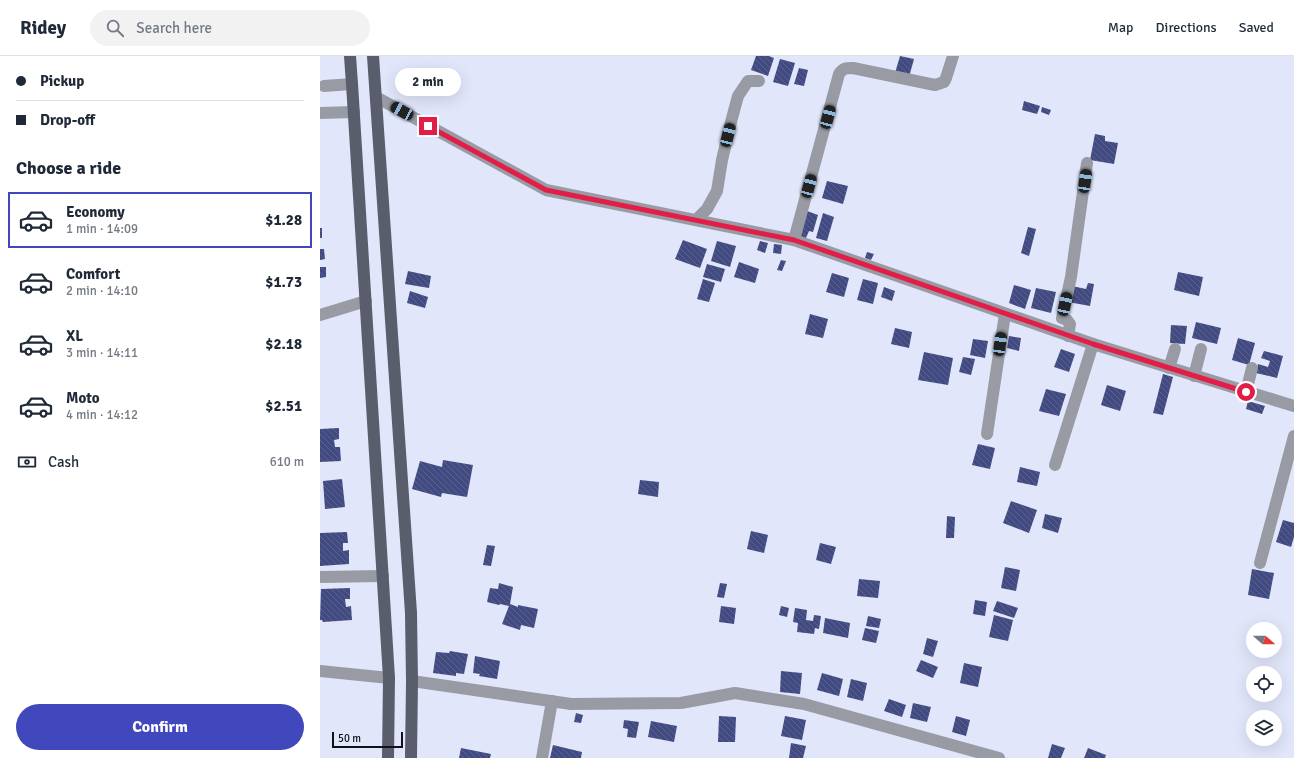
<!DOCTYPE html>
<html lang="en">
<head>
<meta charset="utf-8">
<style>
  :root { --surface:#fff; --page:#f2f2f3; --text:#1f2937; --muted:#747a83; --line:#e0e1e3; --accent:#4147bc }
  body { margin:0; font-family:Signika,sans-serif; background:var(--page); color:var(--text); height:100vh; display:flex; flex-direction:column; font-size:15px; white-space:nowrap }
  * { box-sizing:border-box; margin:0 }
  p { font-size:13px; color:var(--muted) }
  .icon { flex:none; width:22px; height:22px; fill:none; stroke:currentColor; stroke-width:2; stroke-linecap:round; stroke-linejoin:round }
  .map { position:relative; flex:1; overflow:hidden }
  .sheet { display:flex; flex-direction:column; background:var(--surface); width:320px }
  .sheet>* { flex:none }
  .guide { display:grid; align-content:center; height:88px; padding:0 16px; background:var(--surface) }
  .needle { width:26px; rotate:110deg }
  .tools { position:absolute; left:926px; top:566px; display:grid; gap:8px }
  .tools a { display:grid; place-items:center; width:36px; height:36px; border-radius:50%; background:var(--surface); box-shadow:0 4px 16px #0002; font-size:20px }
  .scale { position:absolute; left:12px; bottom:10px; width:71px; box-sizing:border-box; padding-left:4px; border:2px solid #101218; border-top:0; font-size:11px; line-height:14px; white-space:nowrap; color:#101218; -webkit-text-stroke:3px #e1e6fb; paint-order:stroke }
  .end { position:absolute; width:18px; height:18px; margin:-9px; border:5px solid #e11d48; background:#fff; box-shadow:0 0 0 2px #fff }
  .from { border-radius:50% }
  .bubble { position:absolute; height:28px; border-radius:14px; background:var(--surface); box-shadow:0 4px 16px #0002; font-size:13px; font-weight:700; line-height:28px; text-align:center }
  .car { position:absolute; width:12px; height:24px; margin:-12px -6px; border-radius:5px; box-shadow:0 0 3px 1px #0007; background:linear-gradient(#222 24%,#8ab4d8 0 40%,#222 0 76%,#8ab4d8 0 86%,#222 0) }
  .guide b { display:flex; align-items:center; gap:14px; height:38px; font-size:15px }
  .guide b+b { border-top:1px solid var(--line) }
  .guide i { width:10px; height:10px; background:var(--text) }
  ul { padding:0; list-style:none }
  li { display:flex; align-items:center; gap:12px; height:56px; margin:0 8px 6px; padding:0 8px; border:2px solid transparent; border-radius:0px }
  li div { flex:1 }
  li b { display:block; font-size:15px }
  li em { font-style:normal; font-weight:700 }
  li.active { border-color:var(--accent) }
  li>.icon { width:36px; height:36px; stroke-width:1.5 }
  h2 { padding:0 16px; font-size:18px; line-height:48px }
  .pay { display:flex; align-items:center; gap:10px; height:44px; padding:0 16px; font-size:15px }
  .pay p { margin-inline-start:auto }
  .action { display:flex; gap:8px; margin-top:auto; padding:8px 16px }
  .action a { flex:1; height:46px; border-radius:24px; background:var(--accent); color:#fff; font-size:16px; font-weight:700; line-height:46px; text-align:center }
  header { display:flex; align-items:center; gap:24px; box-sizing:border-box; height:56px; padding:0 20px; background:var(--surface); border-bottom:1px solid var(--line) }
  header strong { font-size:19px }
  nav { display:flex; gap:22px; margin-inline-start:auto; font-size:14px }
  .search { width:280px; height:36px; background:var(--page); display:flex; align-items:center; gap:10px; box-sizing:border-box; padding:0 14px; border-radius:22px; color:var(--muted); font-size:15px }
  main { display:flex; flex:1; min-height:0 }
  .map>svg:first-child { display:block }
</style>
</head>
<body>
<header>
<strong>Ridey</strong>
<div class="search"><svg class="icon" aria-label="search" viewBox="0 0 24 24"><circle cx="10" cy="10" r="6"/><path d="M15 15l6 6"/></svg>Search here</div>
<nav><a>Map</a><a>Directions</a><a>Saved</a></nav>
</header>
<main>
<section class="sheet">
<div class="guide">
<b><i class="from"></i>Pickup</b>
<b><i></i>Drop-off</b>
</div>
<h2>Choose a ride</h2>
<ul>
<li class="active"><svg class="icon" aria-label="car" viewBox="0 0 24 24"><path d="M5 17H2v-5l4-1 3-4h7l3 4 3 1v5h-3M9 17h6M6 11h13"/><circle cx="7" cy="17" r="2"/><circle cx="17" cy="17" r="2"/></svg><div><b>Economy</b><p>1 min · 14:09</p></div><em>$1.28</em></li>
<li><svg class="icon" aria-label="car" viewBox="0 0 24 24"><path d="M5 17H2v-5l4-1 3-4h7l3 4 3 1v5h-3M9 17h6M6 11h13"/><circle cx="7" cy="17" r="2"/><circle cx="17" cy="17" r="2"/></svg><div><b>Comfort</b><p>2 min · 14:10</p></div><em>$1.73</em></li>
<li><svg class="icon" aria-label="car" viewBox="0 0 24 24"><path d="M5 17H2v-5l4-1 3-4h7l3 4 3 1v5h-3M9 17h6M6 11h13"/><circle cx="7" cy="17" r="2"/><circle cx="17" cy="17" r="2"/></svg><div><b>XL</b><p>3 min · 14:11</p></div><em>$2.18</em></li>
<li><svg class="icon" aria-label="car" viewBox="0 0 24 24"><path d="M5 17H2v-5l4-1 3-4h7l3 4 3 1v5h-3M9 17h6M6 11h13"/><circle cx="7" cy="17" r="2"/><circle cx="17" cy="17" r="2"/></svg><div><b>Moto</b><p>4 min · 14:12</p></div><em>$2.51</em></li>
</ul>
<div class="pay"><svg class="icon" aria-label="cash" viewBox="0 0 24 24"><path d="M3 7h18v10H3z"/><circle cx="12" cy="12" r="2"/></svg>Cash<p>610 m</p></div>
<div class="action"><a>Confirm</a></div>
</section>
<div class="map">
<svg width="974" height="702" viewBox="0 0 974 702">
  <defs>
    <pattern id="building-back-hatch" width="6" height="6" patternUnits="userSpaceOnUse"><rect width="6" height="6" fill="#424b81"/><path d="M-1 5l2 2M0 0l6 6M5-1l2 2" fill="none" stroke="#59618c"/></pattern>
  </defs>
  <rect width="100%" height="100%" fill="#e1e6fb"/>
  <g fill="url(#building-back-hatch)">
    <polygon points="436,0 449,0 454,2 448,20 431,14"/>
    <polygon points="580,0 594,3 589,21 575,17"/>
    <polygon points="460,3 475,7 468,30 453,26"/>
    <polygon points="479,12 488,14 484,30 474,28"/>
    <polygon points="704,45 720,50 717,58 702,54"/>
    <polygon points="722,51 731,54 729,59 721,56"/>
    <polygon points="775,78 785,80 785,85 798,87 794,108 770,104"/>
    <polygon points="507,125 528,130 523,148 502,142"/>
    <polygon points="487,155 498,159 493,176 489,175 486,182 480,181"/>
    <polygon points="503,157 514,161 507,185 496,182"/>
    <polygon points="708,171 716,173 709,200 701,197"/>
    <rect x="0" y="172" width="2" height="10"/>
    <polygon points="363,184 387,193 380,212 355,203"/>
    <polygon points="397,185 416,190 410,211 391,205"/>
    <polygon points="440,185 448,187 445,197 437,194"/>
    <polygon points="454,188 462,189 461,198 453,197"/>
    <polygon points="0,193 4,193 5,203 0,204"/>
    <polygon points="547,196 554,198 551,204 545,202"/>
    <polygon points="461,204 466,205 462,215 457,214"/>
    <polygon points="419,206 439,213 435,227 414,221"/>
    <polygon points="387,208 405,213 401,226 383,221"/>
    <polygon points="0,211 6,211 6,221 0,222"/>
    <polygon points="88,215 111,220 109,232 85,228"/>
    <polygon points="858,216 883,221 879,240 854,234"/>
    <polygon points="512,217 529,222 524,241 506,236"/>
    <polygon points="383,223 395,227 389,246 377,243"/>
    <polygon points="543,223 558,227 553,248 537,244"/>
    <polygon points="768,227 774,228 770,250 748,246 752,230 766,233"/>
    <polygon points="694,229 711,234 705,253 689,247"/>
    <polygon points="564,231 575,235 572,245 561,241"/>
    <polygon points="716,232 736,236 731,257 711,252"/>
    <polygon points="90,235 108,241 105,252 87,247"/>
    <polygon points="490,258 508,263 503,282 485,278"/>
    <polygon points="876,266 901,272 897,288 872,282"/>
    <polygon points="851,269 867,270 865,288 850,287"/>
    <polygon points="575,272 592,276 589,292 571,288"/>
    <polygon points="689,280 701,282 699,295 687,292"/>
    <polygon points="918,282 935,287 929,309 912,304"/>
    <polygon points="653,283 668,285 665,302 650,299"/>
    <polygon points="741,293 755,298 749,316 734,311"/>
    <polygon points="944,295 963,300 957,322 936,317 938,308 948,311 950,305 941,302"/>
    <polygon points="604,296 633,302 628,329 598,324"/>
    <polygon points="643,301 655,303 651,319 639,316"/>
    <polygon points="843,318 853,321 843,359 833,357"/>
    <polygon points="787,329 806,335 800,355 781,349"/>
    <polygon points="726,333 746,338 739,360 719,355"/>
    <polygon points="928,345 945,350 942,358 926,353"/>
    <polygon points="19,372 19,383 14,384 15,391 20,391 21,405 0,406 0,373"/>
    <polygon points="658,388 675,392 670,413 652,409"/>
    <polygon points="123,404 153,409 147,441 122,437 121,441 92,433 100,405 122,411"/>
    <polygon points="700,411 720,416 717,430 697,426"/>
    <polygon points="22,423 25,451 5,453 3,425"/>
    <polygon points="320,424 339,426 338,441 318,438"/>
    <polygon points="691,445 717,454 709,477 683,467"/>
    <polygon points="725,458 742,462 738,477 722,472"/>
    <polygon points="627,460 635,461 634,482 626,482"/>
    <polygon points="963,464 974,467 974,481 971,491 956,486"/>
    <polygon points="431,475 448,479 444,497 427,493"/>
    <polygon points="27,476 28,487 23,487 23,495 29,494 29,508 0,510 0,477"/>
    <polygon points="500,487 516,491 511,508 496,504"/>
    <polygon points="167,489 175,490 171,510 163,509"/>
    <polygon points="685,511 700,514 696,535 681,532"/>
    <polygon points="932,513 954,517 949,543 928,539"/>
    <polygon points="539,523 560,525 558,542 537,540"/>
    <polygon points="179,527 193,531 190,548 198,551 198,549 218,553 214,572 201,569 200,574 182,568 189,550 180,548 179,549 167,546 170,532 178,533"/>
    <polygon points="400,527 407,528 404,542 397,541"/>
    <polygon points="30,532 30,543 25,543 26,551 31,550 32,564 3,566 2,564 0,564 1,533"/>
    <polygon points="655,544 667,546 665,560 653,558"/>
    <polygon points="677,545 698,552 694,562 673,555"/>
    <polygon points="401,550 416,552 414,568 399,566"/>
    <polygon points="461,550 469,552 467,561 459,559"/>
    <polygon points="475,552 487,554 486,564 493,565 494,559 501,560 499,573 495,572 494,578 477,576 478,567 473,566"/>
    <polygon points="674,559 693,564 688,585 669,581"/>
    <polygon points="548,560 561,563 559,572 546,570"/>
    <polygon points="505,562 530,567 528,582 503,577"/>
    <polygon points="545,572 559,575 556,587 542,584"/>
    <polygon points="607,582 618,585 613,601 603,598"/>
    <polygon points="130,595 148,598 144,618 136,617 136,620 113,617 116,596 129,597"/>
    <polygon points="155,600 180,605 177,623 159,620 160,618 153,617"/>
    <polygon points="601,604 618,611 613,622 596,615"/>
    <polygon points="644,607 662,611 658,631 640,627"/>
    <polygon points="461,615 482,617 480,638 460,636"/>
    <polygon points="502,617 523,623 519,640 497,634"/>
    <polygon points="531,623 547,627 543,645 527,641"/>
    <polygon points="569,643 586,649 582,661 564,655"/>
    <polygon points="593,647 611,651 607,666 590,662"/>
    <polygon points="256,657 263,659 261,667 254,666"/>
    <polygon points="399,660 416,661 415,686 398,686"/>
    <polygon points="465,660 486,664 482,684 461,680"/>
    <polygon points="636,660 650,664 646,680 632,676"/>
    <polygon points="304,664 319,666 316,682 307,681 308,673 303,672"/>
    <polygon points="331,665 357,670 354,686 328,681"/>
    <polygon points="471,687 486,690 483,702 469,702"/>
    <polygon points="732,688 745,692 741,702 728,702"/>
    <polygon points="233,689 262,696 261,702 230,702"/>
    <polygon points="141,692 171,698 170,702 139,702"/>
    <polygon points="768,692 786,699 785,702 764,702"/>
  </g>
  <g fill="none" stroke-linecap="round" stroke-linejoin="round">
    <g stroke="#999ba4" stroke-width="12">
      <polyline points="4,30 32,28"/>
      <polyline points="56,41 226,134 474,184 773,288 974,350"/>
      <polyline points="0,57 34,56"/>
      <polyline points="376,164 387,153 397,135 402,104 411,66 418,40 428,25 439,25"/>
      <path d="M474,184L519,18C523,12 526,12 533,12L615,29L624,26L626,22L633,0"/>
      <polyline points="0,259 46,245"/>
      <polyline points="748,280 750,268 747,264 742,262 751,221 767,107"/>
      <polyline points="849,312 855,293"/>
      <polyline points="874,320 881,293"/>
      <polyline points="926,336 932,312"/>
      <polyline points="667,378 685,258"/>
      <polyline points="735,409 773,288"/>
      <polyline points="940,507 974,380"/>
      <polyline points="0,521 63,520"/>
      <polyline points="0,615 69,622"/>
      <polyline points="92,625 251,648 361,647 415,637 484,648 679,702"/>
      <polyline points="222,702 232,645"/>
    </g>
    <g stroke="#595d6c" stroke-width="12">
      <polyline points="30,0 32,28 69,622 68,702"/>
      <polyline points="53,0 91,557 92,625 91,702"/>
    </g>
  </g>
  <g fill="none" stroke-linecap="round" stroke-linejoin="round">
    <polyline stroke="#e11d48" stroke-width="5" points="108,70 226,134 474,184 773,288 926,336"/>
  </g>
</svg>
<div class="tools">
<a><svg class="needle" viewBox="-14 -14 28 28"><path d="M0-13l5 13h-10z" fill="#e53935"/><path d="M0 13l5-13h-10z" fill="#747a83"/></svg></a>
<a><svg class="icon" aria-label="locate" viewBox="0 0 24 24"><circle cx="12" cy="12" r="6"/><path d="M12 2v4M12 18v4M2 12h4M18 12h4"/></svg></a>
<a><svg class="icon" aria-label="layers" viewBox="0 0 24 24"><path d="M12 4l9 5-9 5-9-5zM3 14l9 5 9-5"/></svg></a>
</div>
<div class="scale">50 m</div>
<i class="end from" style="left:926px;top:336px"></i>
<i class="end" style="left:108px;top:70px"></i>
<div class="bubble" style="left:75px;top:12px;width:66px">2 min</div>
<i class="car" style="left:82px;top:55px;rotate:299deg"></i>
<i class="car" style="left:508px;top:61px;rotate:15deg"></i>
<i class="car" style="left:408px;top:79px;rotate:14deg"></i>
<i class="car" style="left:765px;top:125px;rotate:8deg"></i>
<i class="car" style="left:489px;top:130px;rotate:15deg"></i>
<i class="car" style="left:745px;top:248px;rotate:12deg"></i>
<i class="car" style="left:680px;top:288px;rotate:8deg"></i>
</div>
</main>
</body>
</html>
